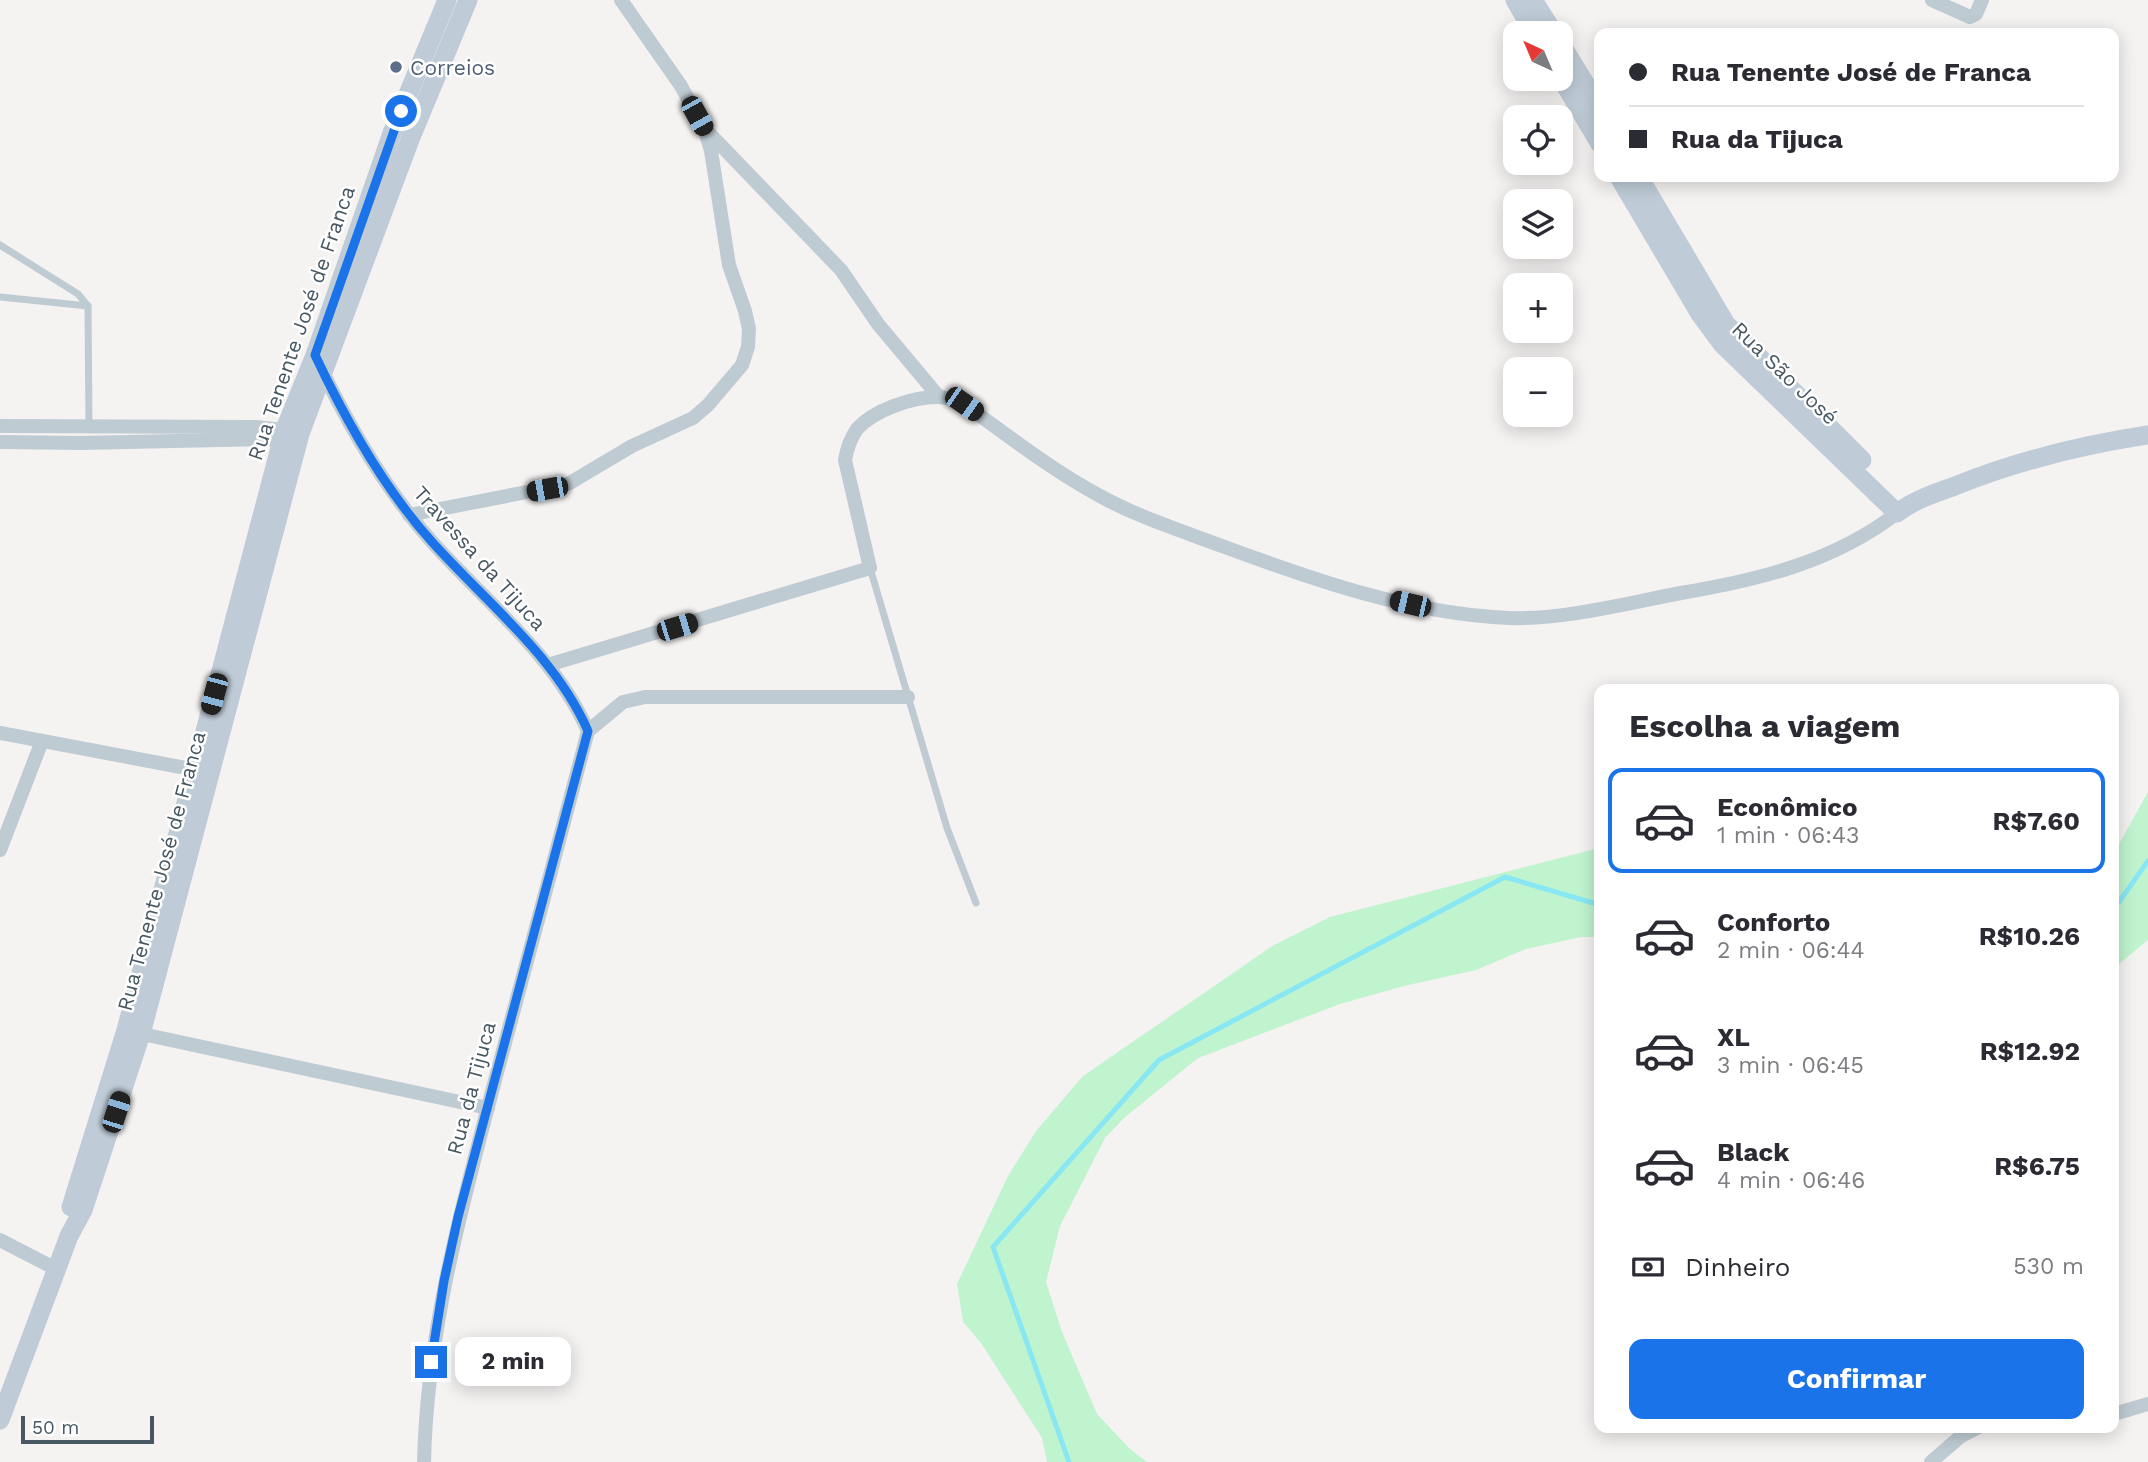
<!DOCTYPE html>
<html lang="pt">
<head>
<meta charset="utf-8">
<style>
  :root { --surface:#fff; --page:#f2f2f3; --text:#2b2b33; --muted:#7c7c81; --line:#e1e1e2; --accent:#1a73e8 }
  body { margin:0; font-family:"Work Sans",sans-serif; background:var(--page); color:var(--text); height:100vh; display:flex; flex-direction:column; font-size:26px; white-space:nowrap }
  * { box-sizing:border-box; margin:0 }
  p { font-size:23px; color:var(--muted) }
  .icon { flex:none; width:38px; height:38px; fill:none; stroke:currentColor; stroke-width:2; stroke-linecap:round; stroke-linejoin:round }
  .map { position:relative; flex:1; overflow:hidden }
  .sheet { position:absolute; left:1594px; top:684px; width:525px; height:749px; display:flex; flex-direction:column; background:var(--surface); border-radius:14px; box-shadow:0 4px 18px #0003 }
  .sheet>* { flex:none }
  .banner { position:absolute; left:1594px; top:28px; width:525px; height:154px; border-radius:14px; box-shadow:0 4px 18px #0003; display:grid; align-content:center; height:154px; padding:0 35px; background:var(--surface) }
  .needle { width:46px; rotate:316deg }
  .fabs { position:absolute; left:1503px; top:21px; display:grid; gap:14px }
  .fabs a { display:grid; place-items:center; width:70px; height:70px; border-radius:14px; background:var(--surface); box-shadow:0 4px 18px #0003; font-size:35px }
  .scale { position:absolute; left:21px; bottom:18px; width:133px; box-sizing:border-box; padding-left:7px; border:4px solid #485862; border-top:0; font-size:19px; line-height:24px; white-space:nowrap; color:#485862; -webkit-text-stroke:5px #fff; paint-order:stroke }
  .end { position:absolute; width:32px; height:32px; margin:-16px; border:9px solid #1a73e8; background:#fff; box-shadow:0 0 0 4px #fff }
  .from { border-radius:50% }
  .bubble { position:absolute; height:49px; border-radius:14px; background:var(--surface); box-shadow:0 4px 18px #0003; font-size:23px; font-weight:700; line-height:49px; text-align:center }
  .car { position:absolute; width:21px; height:42px; margin:-21px -10px; border-radius:9px; box-shadow:0 0 5px 2px #0007; background:linear-gradient(#222 24%,#8ab4d8 0 40%,#222 0 76%,#8ab4d8 0 86%,#222 0) }
  .banner b { display:flex; align-items:center; gap:24px; height:66px; font-size:26px }
  .banner b+b { border-top:2px solid var(--line) }
  .banner i { width:18px; height:18px; background:var(--text) }
  ul { padding:0; list-style:none }
  li { display:flex; align-items:center; gap:21px; height:105px; margin:0 14px 10px; padding:0 21px; border:4px solid transparent; border-radius:14px }
  li div { flex:1 }
  li b { display:block; font-size:26px }
  li em { font-style:normal; font-weight:700 }
  li.active { border-color:var(--accent) }
  li>.icon { width:63px; height:63px; stroke-width:1.5 }
  h2 { padding:0 35px; font-size:32px; line-height:84px }
  .pay { display:flex; align-items:center; gap:18px; height:77px; padding:0 35px; font-size:26px }
  .pay p { margin-inline-start:auto }
  .button { display:flex; gap:14px; margin-top:auto; padding:14px 35px }
  .button a { flex:1; height:80px; border-radius:14px; background:var(--accent); color:#fff; font-size:28px; font-weight:700; line-height:80px; text-align:center }
  .map>svg:first-child { display:block }
</style>
</head>
<body>
<div class="map">
<svg width="2148" height="1462" viewBox="0 0 2148 1462">
  <rect width="100%" height="100%" fill="#f5f2f2"/>
  <g fill="#bff4cf">
    <polygon points="2148,792 2148,940 2114,968 2114,853"/>
    <polygon points="1599,848 1599,937 1581,937 1526,949 1476,970 1404,986 1340,1004 1198,1058 1124,1118 1105,1138 1060,1226 1046,1282 1062,1332 1097,1414 1130,1449 1147,1462 1047,1462 1042,1438 981,1343 963,1322 957,1284 1008,1176 1036,1131 1083,1076 1274,945 1330,917"/>
  </g>
  <g fill="none" stroke-linecap="round" stroke-linejoin="round">
    <g stroke="#89e7f4" stroke-width="5">
      <polyline points="2114,903 2119,902 2148,861"/>
      <polyline points="1069,1462 993,1247 1159,1060 1505,877 1600,905"/>
    </g>
    <g stroke="#bfcbd3" stroke-width="7">
      <polyline points="0,245 78,294 88,306 89,426"/>
      <polyline points="0,297 88,306"/>
      <polyline points="870,568 947,828 976,903"/>
    </g>
    <g stroke="#bfcbd3" stroke-width="14">
      <polyline points="1932,0 1970,17 1976,14 1982,0"/>
      <polyline points="709,133 841,270 878,324 939,397"/>
      <path d="M321,368C350,428 389,494 433,543C487,603 555,656 588,731"/>
      <polyline points="0,426 256,427 292,431"/>
      <polyline points="0,442 81,443 262,439 289,441"/>
      <polyline points="409,515 568,484 632,446 693,418 708,405 742,365 748,347 749,329 745,311 729,265 711,151 705,130 681,86 621,0"/>
      <path d="M548,665L870,568L845,460C847,448 850,439 857,429C874,410 912,397 938,397C947,397 955,400 964,404C1008,436 1052,470 1100,496C1138,517 1182,531 1222,546C1314,580 1411,614 1509,618C1563,620 1628,603 1681,593C1758,580 1834,562 1897,513"/>
      <polyline points="588,731 623,702 645,697 908,697"/>
      <polyline points="0,733 202,771"/>
      <polyline points="0,850 42,741"/>
      <polyline points="133,1032 488,1108"/>
      <polyline points="0,1240 58,1270"/>
      <polyline points="2114,1414 2148,1404"/>
      <path d="M424,1462C427,1332 461,1209 494,1084C526,966 557,849 588,731"/>
      <polyline points="1931,1462 1961,1436 1977,1428"/>
    </g>
    <g stroke="#bfccd7" stroke-width="19">
      <polyline points="1515,0 1534,33"/>
      <polyline points="1533,0 1554,33"/>
      <polyline points="1561,44 1600,108"/>
      <polyline points="1561,78 1600,144"/>
      <path d="M1619,177L1700,314L1722,344L1897,513C1914,500 1935,493 1955,486C2017,461 2082,445 2148,435"/>
      <polyline points="1639,177 1726,324 1862,460"/>
      <polyline points="71,1207 126,1030 285,429 315,355 392,133 447,0"/>
      <polyline points="0,1420 69,1236 83,1210 141,1034 300,434 411,137 468,0"/>
    </g>
  </g>
  <g fill="none" stroke-linecap="round" stroke-linejoin="round">
    <path stroke="#1a73e8" stroke-width="9" d="M401,111L315,355C346,421 384,489 433,543C487,603 555,656 588,731L458,1217L444,1281L431,1362"/>
  </g>
  <circle fill="#5c6f8a" stroke="#fff" stroke-width="2.5" cx="396" cy="67" r="7"/>
  <g text-anchor="middle" dominant-baseline="central" stroke-width="5" stroke-linejoin="round" paint-order="stroke">
    <g font-size="21" fill="#4e5e75" stroke="#fff" text-anchor="start">
      <text x="410" y="67">Correios</text>
    </g>
    <g font-size="21" fill="#485862" stroke="#fff">
      <text transform="translate(301 323) rotate(-71)">Rua Tenente José de Franca</text>
      <text transform="translate(1785 373) rotate(44)">Rua São José</text>
      <text transform="translate(480 558) rotate(48)">Travessa da Tijuca</text>
      <text transform="translate(161 871) rotate(-75)">Rua Tenente José de Franca</text>
      <text transform="translate(471 1088) rotate(-75)">Rua da Tijuca</text>
    </g>
  </g>
</svg>
<div class="fabs">
<a><svg class="needle" viewBox="-14 -14 28 28"><path d="M0-13l5 13h-10z" fill="#e53935"/><path d="M0 13l5-13h-10z" fill="#7c7c81"/></svg></a>
<a><svg class="icon" aria-label="locate" viewBox="0 0 24 24"><circle cx="12" cy="12" r="6"/><path d="M12 2v4M12 18v4M2 12h4M18 12h4"/></svg></a>
<a><svg class="icon" aria-label="layers" viewBox="0 0 24 24"><path d="M12 4l9 5-9 5-9-5zM3 14l9 5 9-5"/></svg></a>
<a>+</a>
<a>−</a>
</div>
<div class="scale">50 m</div>
<i class="end from" style="left:401px;top:111px"></i>
<i class="end" style="left:431px;top:1362px"></i>
<div class="bubble" style="left:455px;top:1337px;width:116px">2 min</div>
<i class="car" style="left:697px;top:116px;rotate:151deg"></i>
<i class="car" style="left:964px;top:404px;rotate:125deg"></i>
<i class="car" style="left:547px;top:489px;rotate:260deg"></i>
<i class="car" style="left:1410px;top:604px;rotate:283deg"></i>
<i class="car" style="left:677px;top:627px;rotate:73deg"></i>
<i class="car" style="left:214px;top:694px;rotate:195deg"></i>
<i class="car" style="left:116px;top:1112px;rotate:18deg"></i>
<div class="banner">
<b><i class="from"></i>Rua Tenente José de Franca</b>
<b><i></i>Rua da Tijuca</b>
</div>
<section class="sheet">
<h2>Escolha a viagem</h2>
<ul>
<li class="active"><svg class="icon" aria-label="car" viewBox="0 0 24 24"><path d="M5 17H2v-5l4-1 3-4h7l3 4 3 1v5h-3M9 17h6M6 11h13"/><circle cx="7" cy="17" r="2"/><circle cx="17" cy="17" r="2"/></svg><div><b>Econômico</b><p>1 min · 06:43</p></div><em>R$7.60</em></li>
<li><svg class="icon" aria-label="car" viewBox="0 0 24 24"><path d="M5 17H2v-5l4-1 3-4h7l3 4 3 1v5h-3M9 17h6M6 11h13"/><circle cx="7" cy="17" r="2"/><circle cx="17" cy="17" r="2"/></svg><div><b>Conforto</b><p>2 min · 06:44</p></div><em>R$10.26</em></li>
<li><svg class="icon" aria-label="car" viewBox="0 0 24 24"><path d="M5 17H2v-5l4-1 3-4h7l3 4 3 1v5h-3M9 17h6M6 11h13"/><circle cx="7" cy="17" r="2"/><circle cx="17" cy="17" r="2"/></svg><div><b>XL</b><p>3 min · 06:45</p></div><em>R$12.92</em></li>
<li><svg class="icon" aria-label="car" viewBox="0 0 24 24"><path d="M5 17H2v-5l4-1 3-4h7l3 4 3 1v5h-3M9 17h6M6 11h13"/><circle cx="7" cy="17" r="2"/><circle cx="17" cy="17" r="2"/></svg><div><b>Black</b><p>4 min · 06:46</p></div><em>R$6.75</em></li>
</ul>
<div class="pay"><svg class="icon" aria-label="cash" viewBox="0 0 24 24"><path d="M3 7h18v10H3z"/><circle cx="12" cy="12" r="2"/></svg>Dinheiro<p>530 m</p></div>
<div class="button"><a>Confirmar</a></div>
</section>
</div>
</body>
</html>
